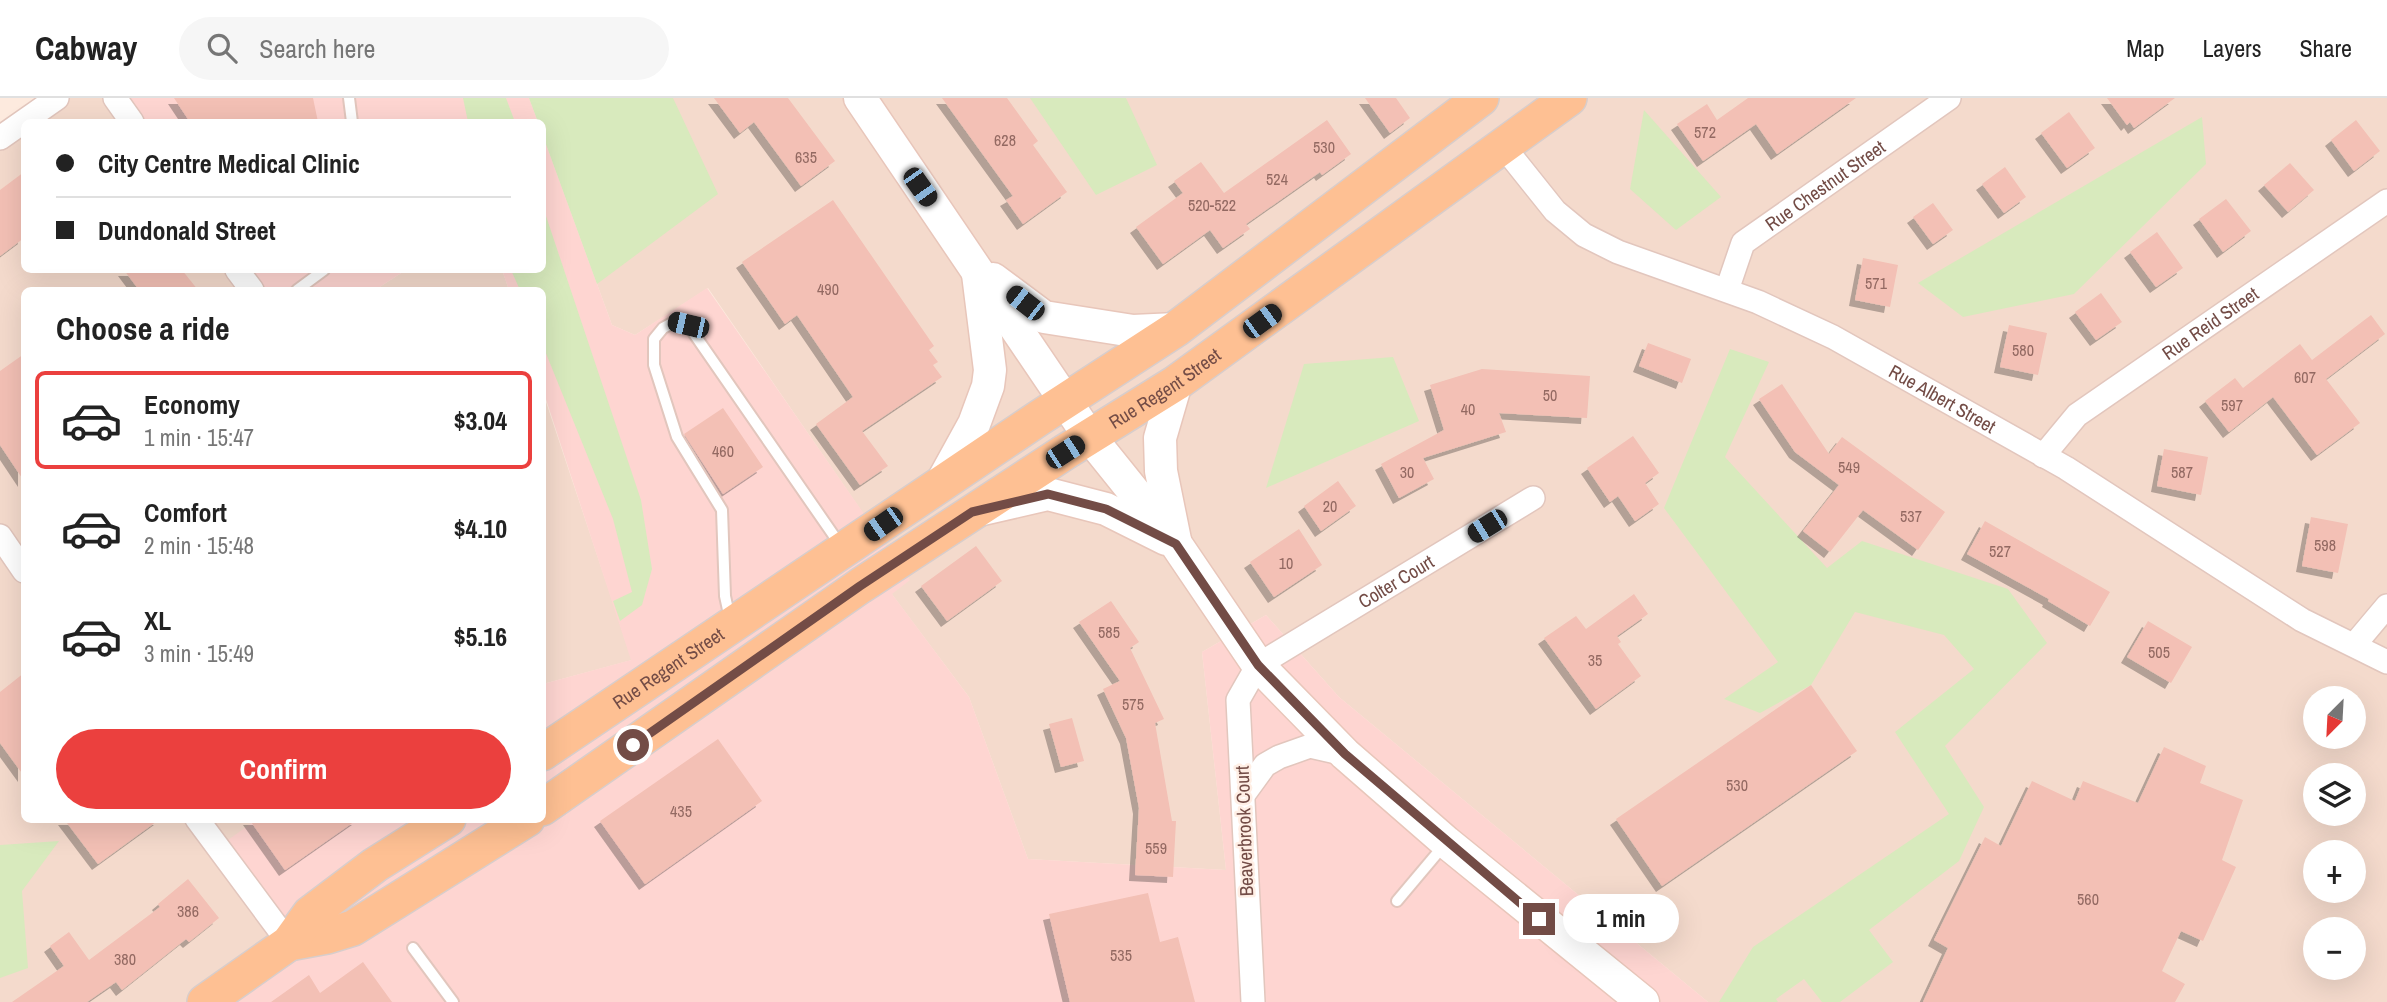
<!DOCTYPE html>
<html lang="en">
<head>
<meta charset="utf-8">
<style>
  :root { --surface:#fff; --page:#f6f6f6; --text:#222; --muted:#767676; --line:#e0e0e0; --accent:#eb403e }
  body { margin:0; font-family:"Archivo Narrow",sans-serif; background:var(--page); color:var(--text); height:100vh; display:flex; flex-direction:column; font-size:26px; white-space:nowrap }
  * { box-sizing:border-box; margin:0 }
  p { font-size:23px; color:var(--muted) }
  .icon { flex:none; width:38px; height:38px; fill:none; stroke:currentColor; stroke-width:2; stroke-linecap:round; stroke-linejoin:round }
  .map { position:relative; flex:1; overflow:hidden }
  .side { position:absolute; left:21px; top:189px; width:525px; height:536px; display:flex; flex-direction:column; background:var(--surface); border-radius:10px; box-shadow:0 7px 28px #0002 }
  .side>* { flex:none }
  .hud { position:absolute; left:21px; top:21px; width:525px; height:154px; border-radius:10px; box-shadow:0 7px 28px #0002; display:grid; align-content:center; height:154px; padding:0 35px; background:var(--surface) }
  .needle { width:46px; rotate:204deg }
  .controls { position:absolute; left:2303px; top:588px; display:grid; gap:14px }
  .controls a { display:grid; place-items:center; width:63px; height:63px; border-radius:50%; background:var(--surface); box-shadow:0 7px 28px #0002; font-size:35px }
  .end { position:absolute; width:32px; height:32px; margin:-16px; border:9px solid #734c46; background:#fff; box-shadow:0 0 0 4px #fff }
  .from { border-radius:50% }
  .bubble { position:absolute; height:49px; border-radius:24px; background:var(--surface); box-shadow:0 7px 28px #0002; font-size:23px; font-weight:700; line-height:49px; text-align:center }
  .car { position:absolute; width:21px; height:42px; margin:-21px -10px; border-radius:9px; box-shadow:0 0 5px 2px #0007; background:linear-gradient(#222 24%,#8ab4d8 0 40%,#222 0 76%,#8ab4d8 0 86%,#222 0) }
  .hud b { display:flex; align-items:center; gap:24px; height:66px; font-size:26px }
  .hud b+b { border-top:2px solid var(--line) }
  .hud i { width:18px; height:18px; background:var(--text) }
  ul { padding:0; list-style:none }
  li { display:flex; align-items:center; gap:21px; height:98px; margin:0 14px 10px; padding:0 21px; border:4px solid transparent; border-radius:10px }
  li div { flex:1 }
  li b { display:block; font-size:26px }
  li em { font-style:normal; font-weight:700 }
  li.selected { border-color:var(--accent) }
  li>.icon { width:63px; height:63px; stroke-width:1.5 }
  h2 { padding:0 35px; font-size:32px; line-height:84px }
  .action { display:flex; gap:14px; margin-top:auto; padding:14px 35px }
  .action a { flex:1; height:80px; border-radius:42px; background:var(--accent); color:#fff; font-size:28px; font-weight:700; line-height:80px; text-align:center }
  header { display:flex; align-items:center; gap:42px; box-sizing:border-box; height:98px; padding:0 35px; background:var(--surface); border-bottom:2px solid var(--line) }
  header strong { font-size:33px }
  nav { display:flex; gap:38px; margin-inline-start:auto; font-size:24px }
  .search { width:490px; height:63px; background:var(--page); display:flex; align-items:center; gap:18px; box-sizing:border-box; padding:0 24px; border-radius:38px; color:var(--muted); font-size:26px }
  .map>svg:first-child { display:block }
</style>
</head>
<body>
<header>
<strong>Cabway</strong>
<div class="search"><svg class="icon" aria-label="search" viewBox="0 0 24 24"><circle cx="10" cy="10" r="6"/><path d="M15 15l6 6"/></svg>Search here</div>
<nav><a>Map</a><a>Layers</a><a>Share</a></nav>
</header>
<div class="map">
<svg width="2387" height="904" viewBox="0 0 2387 904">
  <defs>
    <filter id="shadow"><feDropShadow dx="-6" dy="6" stdDeviation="0" flood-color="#0004"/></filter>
  </defs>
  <rect width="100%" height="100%" fill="#fdeade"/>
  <g fill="#f4dacc" fill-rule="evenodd">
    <polygon points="57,0 115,0 132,24 24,24 24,172 237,172 252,192 24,192 24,721 257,721 289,845 225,904 0,904 0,40"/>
    <path d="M529,0H2387V904H1708L1339,599L1266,517L1202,554L1226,772L1028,761L969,599L891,495L909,482L708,190L635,237L612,227L543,38L542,24H538ZM2315,600H2354V639H2315ZM2315,677H2354V716H2315ZM2315,754H2354V793H2315ZM2315,831H2354V870H2315Z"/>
    <polygon points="406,172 502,172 509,192 375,192"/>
    <polygon points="542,292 632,562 543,586 542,586"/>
  </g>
  <g fill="#fed5d1">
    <polygon points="115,0 529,0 538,24 132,24"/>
    <polygon points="543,38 612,227 635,237 707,190 910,482 892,496 969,599 1028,761 1226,772 1202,554 1266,517 1339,599 1708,904 225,904 289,845 217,750 257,721 542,721 543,586 631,562 543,292 542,192 509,192 502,172 542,172"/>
    <polygon points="237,172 406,172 375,192 252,192"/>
  </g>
  <g fill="#d8eabd">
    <polygon points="463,0 506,0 515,24 468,24"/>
    <polygon points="529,0 673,0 718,96 597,186 543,38 542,24 538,24"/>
    <polygon points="1030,0 1126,0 1157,67 1096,97"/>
    <polygon points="1644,12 1721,99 1676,132 1630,91"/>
    <polygon points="2202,19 2206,66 2074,196 1963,219 1918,185"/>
    <polygon points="543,109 641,402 652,471 642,507 620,523 613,503 632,494 613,421 543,248 542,192 520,192 511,172 542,172"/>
    <polygon points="1730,251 1769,264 1725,359 1827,470 1862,443 2008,491 2047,545 1945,648 1984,709 1959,763 1869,832 1893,864 1840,904 1822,904 1804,881 1776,901 1778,904 1719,904 1753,849 1949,716 1895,634 1974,571 1944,537 1855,514 1811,587 1760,615 1724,601 1778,564 1664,410"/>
    <polygon points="1393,259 1419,323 1266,390 1304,266"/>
    <polygon points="59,743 22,793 28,870 0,880 0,747"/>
  </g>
  <g fill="#f3c0b5" filter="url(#shadow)">
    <polygon points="174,0 313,0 318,24 190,24"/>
    <polygon points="714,0 788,0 835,63 801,88 754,24 740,35"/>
    <polygon points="942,0 1007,0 1038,43 1033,47 1067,94 1023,126 1006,102 1013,98"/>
    <polygon points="1365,0 1396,0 1410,20 1390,35"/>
    <polygon points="1748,0 1856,0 1777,56 1756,26 1703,63 1677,26 1707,6 1717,22"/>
    <polygon points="2107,0 2175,0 2134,30 2130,24 2127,27"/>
    <polygon points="2069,14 2095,50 2067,70 2041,35"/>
    <polygon points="1327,22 1351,56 1322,77 1320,74 1246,126 1250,131 1223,150 1210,132 1163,166 1136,129 1183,95 1174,83 1201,64 1224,95"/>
    <polygon points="2356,22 2380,53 2354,73 2331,42"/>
    <polygon points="2290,65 2314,92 2288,114 2264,87"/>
    <polygon points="2005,69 2026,99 2004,115 1982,86"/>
    <polygon points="24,74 24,140 0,158 0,92"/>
    <polygon points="2226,101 2251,133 2223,154 2199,121"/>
    <polygon points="833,102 934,248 929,252 938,264 933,267 942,279 862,333 888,368 860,387 816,326 853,299 797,217 785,226 742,164"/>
    <polygon points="1933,105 1953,132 1933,146 1913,119"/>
    <polygon points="2157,134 2183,170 2156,189 2130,154"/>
    <polygon points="1863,160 1898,167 1890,209 1855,202"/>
    <polygon points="124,172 182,172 198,192 139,192"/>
    <polygon points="2101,195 2122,224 2096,242 2075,214"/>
    <polygon points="2371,217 2385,236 2326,281 2360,325 2317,357 2273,299 2229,334 2205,303 2235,280 2243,290 2300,246 2312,262"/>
    <polygon points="2009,227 2047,235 2038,277 2000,269"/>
    <polygon points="1648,245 1691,261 1682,285 1639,268"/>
    <polygon points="24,256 24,383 0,347 0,273"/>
    <polygon points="1482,271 1590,278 1587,320 1499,315 1506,334 1423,360 1434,381 1399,400 1381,366 1444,332 1430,287"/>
    <polygon points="1782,286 1829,356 1842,339 1945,414 1918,452 1863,412 1830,454 1803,433 1839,387 1795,354 1759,301"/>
    <polygon points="723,310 763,369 723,396 684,336"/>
    <polygon points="1633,338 1659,375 1645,385 1659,406 1635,423 1618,398 1610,404 1587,370"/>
    <polygon points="2164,351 2208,359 2201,397 2157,388"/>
    <polygon points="1338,383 1356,408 1321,433 1304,408"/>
    <polygon points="2311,419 2348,426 2338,475 2302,468"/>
    <polygon points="1985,423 2110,494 2090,528 2048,503 2049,501 1967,456"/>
    <polygon points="1299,431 1322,467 1274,499 1250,464"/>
    <polygon points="976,448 1002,483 947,523 921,488"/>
    <polygon points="1634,496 1648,516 1617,538 1621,544 1618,546 1641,578 1596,611 1544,540 1576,518 1586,531"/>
    <polygon points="1111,503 1139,544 1130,550 1164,621 1155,625 1172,723 1176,723 1173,779 1135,777 1139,710 1126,640 1103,591 1120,583 1079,524"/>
    <polygon points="2148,523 2192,549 2171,585 2127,559"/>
    <polygon points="24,575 24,678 0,645 0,594"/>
    <polygon points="1811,587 1857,653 1662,788 1616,721"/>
    <polygon points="1072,620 1084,663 1061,669 1049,626"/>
    <polygon points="718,641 762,703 645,786 600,723"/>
    <polygon points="2164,649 2206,668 2200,685 2243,702 2222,762 2236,769 2203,843 2181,833 2162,873 2185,886 2175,904 1923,904 1948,850 1934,842 1985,739 2001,748 2032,683 2075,703 2083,683 2138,705"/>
    <polygon points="64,721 160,721 98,766"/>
    <polygon points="249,721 358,721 285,772"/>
    <polygon points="188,781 219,820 189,844 186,841 122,892 116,884 87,904 12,904 64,868 50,848 69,834 89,862 160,809 158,806"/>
    <polygon points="1148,795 1160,844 1178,839 1195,904 1070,904 1049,816"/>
    <polygon points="363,864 392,904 271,904 309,877 320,895"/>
  </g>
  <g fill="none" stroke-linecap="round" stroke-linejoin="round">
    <g stroke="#e2c6bd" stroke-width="14">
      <g id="lane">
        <polyline points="349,0 352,24"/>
        <polyline points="297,192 324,172"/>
        <polyline points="730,521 725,498 722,412 677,339 654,267 654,241 663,230 674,224 688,227 841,448"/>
        <polyline points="1397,803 1445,746"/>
        <polyline points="413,850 453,904"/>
      </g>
    </g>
    <g stroke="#e2c6bd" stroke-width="26">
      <g id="street">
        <polyline points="115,0 132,24"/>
        <polyline points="0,40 57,0"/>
        <path id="s1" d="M1503,48L1555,113L1584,137L1618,154L1758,204L1833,239L2066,370L2302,522L2387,564"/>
        <polyline points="237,172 252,192"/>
        <path id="s2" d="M1727,192L1743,145L1949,0"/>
        <path id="s3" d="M2043,358L2077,317L2387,103"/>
        <polyline points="0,438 24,473"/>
        <polyline points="2355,546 2387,508"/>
        <polyline points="1244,696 1265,667 1279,659 1310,648 1345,656"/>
        <polyline points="197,721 289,845"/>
        <path id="s4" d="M1253,904L1238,602L1258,567L1533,400"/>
      </g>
    </g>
    <g stroke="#e8c6ba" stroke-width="35">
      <g id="secondary">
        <polyline points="860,0 1089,338 1176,446 1258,567 1345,656 1446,744 1643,904"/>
        <polyline points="993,181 1044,219 1133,233 1176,231"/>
        <polyline points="941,386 974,326 988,288 990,272 978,176"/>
        <polyline points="983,411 1048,396 1106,411 1166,441"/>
        <polyline points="1175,442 1161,373 1160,340 1176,285"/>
      </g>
    </g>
    <g stroke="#d8cdcb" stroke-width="38">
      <g id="primary">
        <path id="s5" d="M542,655L1039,320L1176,231L1481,0"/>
        <path id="s6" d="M542,710L860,488L1065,354L1176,285L1569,0"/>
        <polyline points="289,845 327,838 353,830 527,721"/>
        <polyline points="205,904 289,845 310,816 375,767 448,721"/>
      </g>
    </g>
    <use href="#lane" stroke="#fff" stroke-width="10"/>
    <use href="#street" stroke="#fff" stroke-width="23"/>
    <use href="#secondary" stroke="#fff" stroke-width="32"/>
    <use href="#primary" stroke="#fec093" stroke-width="35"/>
  </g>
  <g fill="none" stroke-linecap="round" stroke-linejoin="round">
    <polyline stroke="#734c46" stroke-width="9" points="633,647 860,488 972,414 1048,396 1106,411 1176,446 1258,567 1345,656 1539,821"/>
  </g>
  <g text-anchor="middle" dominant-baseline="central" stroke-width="5" stroke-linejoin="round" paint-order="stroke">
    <g font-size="16" fill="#936962">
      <text x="1705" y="34">572</text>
      <text x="1005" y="42">628</text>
      <text x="1324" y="49">530</text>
      <text x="806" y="59">635</text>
      <text x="1277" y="81">524</text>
      <text x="1212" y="107">520-522</text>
      <text x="1876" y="185">571</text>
      <text x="828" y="191">490</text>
      <text x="2023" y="252">580</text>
      <text x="2305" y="279">607</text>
      <text x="1550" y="297">50</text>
      <text x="2232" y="307">597</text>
      <text x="1468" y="311">40</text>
      <text x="723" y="353">460</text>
      <text x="1849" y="369">549</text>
      <text x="1407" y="374">30</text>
      <text x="2182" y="374">587</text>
      <text x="1330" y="408">20</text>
      <text x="1911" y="418">537</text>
      <text x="2325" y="447">598</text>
      <text x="2000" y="453">527</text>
      <text x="1286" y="465">10</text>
      <text x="1109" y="534">585</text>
      <text x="2159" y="554">505</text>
      <text x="1595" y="562">35</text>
      <text x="1133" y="606">575</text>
      <text x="1737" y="687">530</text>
      <text x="681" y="713">435</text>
      <text x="1156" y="750">559</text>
      <text x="2088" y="801">560</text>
      <text x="188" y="813">386</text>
      <text x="1121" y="857">535</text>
      <text x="125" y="861">380</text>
    </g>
    <g font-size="19" fill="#734c46" stroke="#ffefe5">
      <text stroke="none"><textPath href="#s2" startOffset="150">Rue Chestnut Street</textPath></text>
      <text stroke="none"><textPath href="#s3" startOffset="215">Rue Reid Street</textPath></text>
      <text stroke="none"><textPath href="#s6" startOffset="751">Rue Regent Street</textPath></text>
      <text stroke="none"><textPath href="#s1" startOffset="516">Rue Albert Street</textPath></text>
      <text stroke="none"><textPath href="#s4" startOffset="504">Colter Court</textPath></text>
      <text stroke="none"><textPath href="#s5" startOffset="152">Rue Regent Street</textPath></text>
      <text transform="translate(1244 733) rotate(-92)">Beaverbrook Court</text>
    </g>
  </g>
</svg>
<div class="controls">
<a><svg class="needle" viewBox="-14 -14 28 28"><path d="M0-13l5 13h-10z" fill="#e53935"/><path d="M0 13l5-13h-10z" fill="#767676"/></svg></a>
<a><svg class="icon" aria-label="layers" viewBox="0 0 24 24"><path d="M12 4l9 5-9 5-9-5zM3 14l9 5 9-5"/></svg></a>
<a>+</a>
<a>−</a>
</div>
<i class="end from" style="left:633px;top:647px"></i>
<i class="end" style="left:1539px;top:821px"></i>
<div class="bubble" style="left:1563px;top:796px;width:116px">1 min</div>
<i class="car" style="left:920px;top:89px;rotate:145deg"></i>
<i class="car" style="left:1025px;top:205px;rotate:308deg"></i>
<i class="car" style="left:1262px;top:223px;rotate:54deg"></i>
<i class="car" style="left:688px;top:227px;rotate:283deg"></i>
<i class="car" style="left:1065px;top:354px;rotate:57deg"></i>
<i class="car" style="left:883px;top:426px;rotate:235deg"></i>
<i class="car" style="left:1487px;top:428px;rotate:238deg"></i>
<div class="hud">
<b><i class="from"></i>City Centre Medical Clinic</b>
<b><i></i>Dundonald Street</b>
</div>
<section class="side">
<h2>Choose a ride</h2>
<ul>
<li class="selected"><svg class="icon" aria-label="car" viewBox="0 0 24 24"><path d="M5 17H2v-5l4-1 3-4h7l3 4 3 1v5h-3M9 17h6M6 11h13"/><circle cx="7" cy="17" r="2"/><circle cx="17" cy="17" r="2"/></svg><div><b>Economy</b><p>1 min · 15:47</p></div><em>$3.04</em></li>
<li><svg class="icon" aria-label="car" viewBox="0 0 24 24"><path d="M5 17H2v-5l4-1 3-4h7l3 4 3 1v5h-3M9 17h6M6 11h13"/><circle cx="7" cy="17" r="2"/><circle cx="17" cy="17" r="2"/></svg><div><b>Comfort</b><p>2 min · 15:48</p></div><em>$4.10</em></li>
<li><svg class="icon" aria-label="car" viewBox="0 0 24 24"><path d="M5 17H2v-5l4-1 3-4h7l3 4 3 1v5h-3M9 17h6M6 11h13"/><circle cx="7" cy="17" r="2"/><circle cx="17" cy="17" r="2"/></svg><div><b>XL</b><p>3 min · 15:49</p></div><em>$5.16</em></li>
</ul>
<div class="action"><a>Confirm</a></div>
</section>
</div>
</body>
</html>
